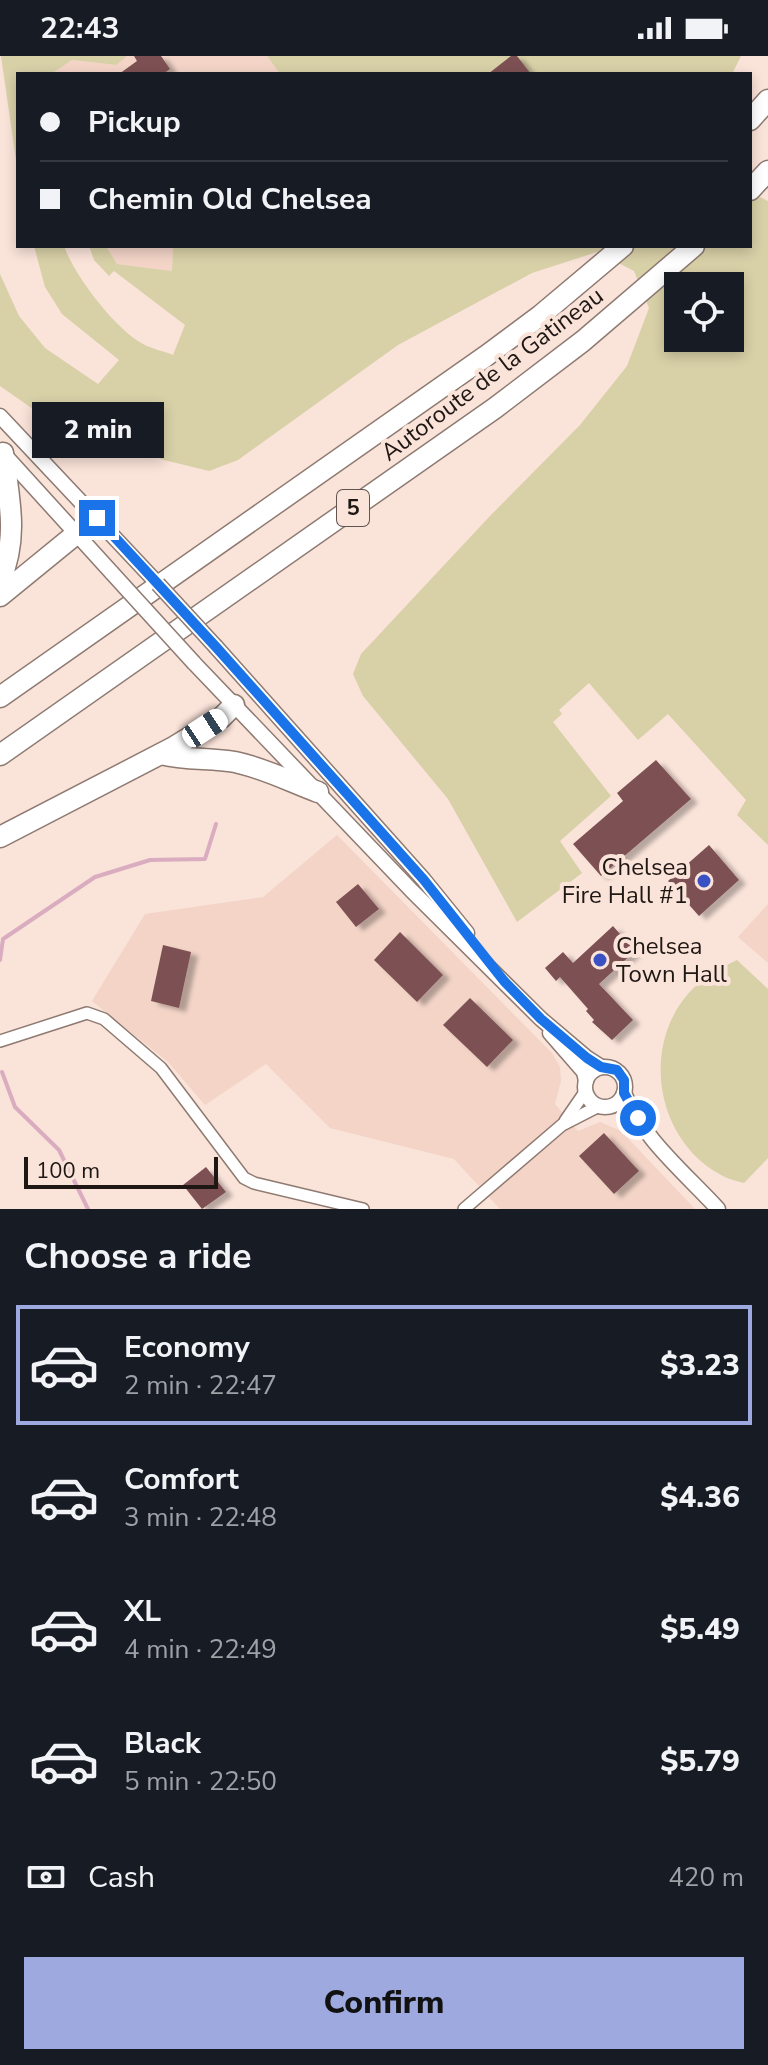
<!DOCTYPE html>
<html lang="en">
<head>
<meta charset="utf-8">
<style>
  :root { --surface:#171b24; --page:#20242c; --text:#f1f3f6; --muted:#9ea1a6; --line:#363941; --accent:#9eaadf }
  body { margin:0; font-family:"Nunito Sans",sans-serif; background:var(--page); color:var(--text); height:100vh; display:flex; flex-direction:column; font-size:30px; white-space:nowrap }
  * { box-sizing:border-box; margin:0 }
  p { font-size:26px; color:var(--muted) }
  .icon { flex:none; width:44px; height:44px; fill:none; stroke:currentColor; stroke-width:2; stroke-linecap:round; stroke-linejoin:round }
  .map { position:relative; height:1153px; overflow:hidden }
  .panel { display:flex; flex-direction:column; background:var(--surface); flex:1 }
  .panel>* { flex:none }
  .hud { position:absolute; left:16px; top:16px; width:736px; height:176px; border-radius:0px; box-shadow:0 4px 12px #0003; display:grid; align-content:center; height:176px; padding:0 24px; background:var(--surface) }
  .buttons { position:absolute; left:664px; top:216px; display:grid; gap:16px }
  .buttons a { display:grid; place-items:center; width:80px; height:80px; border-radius:0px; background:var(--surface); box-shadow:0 4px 12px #0003; font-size:40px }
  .scale { position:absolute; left:24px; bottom:20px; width:194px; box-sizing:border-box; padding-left:8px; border:4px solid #1f1714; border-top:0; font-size:22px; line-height:28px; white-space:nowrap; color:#1f1714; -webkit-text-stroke:6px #fae3d9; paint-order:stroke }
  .end { position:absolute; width:36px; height:36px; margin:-18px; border:10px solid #1a73e8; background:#fff; box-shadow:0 0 0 4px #fff }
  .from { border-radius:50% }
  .bubble { position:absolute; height:56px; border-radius:0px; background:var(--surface); box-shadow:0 4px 12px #0003; font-size:26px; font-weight:800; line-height:56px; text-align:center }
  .car { position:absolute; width:24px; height:48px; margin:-24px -12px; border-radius:10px; box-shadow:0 0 6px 2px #0007; background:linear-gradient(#fff 24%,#345 0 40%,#fff 0 76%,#345 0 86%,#fff 0) }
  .hud b { display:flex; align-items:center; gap:28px; height:76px; font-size:30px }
  .hud b+b { border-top:2px solid var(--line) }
  .hud i { width:20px; height:20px; background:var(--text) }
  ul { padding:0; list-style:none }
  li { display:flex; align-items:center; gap:24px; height:120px; margin:0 16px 12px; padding:0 8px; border:4px solid transparent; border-radius:0px }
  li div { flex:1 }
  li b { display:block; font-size:30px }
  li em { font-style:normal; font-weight:800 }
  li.on { border-color:var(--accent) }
  li>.icon { width:72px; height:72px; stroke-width:1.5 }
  h2 { padding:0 24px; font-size:36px; line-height:96px }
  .pay { display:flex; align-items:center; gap:20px; height:88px; padding:0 24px; font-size:30px }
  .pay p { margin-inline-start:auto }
  .action { display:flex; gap:16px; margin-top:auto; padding:16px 24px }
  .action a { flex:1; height:92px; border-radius:0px; background:var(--accent); color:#111; font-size:32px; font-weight:800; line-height:92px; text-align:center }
  .status { display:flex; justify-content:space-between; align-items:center; height:56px; padding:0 40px; background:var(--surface); direction:ltr }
  .status svg { height:22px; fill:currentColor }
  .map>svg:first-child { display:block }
</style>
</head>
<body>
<div class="status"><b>22:43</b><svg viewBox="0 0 49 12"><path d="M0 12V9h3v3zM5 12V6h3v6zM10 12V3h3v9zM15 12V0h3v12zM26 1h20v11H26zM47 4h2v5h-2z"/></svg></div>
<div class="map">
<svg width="768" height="1153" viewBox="0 0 768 1153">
  <defs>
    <filter id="shadow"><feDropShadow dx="7" dy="4" stdDeviation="2" flood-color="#0004"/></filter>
  </defs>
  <rect width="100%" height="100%" fill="#fae3d9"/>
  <g fill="#f3d4c7">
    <polygon points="126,0 267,0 280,18 51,18 72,4 116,9"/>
    <polygon points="106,190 173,190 172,215 117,208"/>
    <polygon points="337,779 552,997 560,1011 561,1025 555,1048 578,1075 600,1066 621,1075 695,1153 500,1153 454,1103 330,1072 266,1008 205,1049 168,1006 92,945 145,858 263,841"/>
    <polygon points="768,848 768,907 738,881"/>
  </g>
  <g fill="#d8d0a7" fill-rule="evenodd">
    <polygon points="1,0 126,0 126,1 116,9 72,4 51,18 18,18 18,118"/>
    <polygon points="267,0 741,0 732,18 280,18"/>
    <path d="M750,136L768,145V789L737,759L746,744L668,658L638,684L589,627L559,654L562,658L553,666L611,740L560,785L582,817L517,866L448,743L363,640L353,618L361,598L490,460L580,369L627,310L649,252L634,215L597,196L532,217L398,289L238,404L209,415L164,404L43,360L0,330V218L19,260L45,292L98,328L119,304L62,258L45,231L34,190H64C74,219 115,273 143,288C152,293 163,295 173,299L185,269L114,215L109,220L94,204L89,190H106L117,208L172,215L173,190H750ZM678,230H730V282H678Z"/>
    <path d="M737,904L768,933V1102L744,1127C736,1125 728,1123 721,1119C657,1085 641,994 687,939C701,923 718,913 737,904Z"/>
  </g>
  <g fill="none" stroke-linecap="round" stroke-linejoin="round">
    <g stroke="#d9acc0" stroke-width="4">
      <polyline points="0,904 3,883 95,821 150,804 205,803 216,768"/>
      <polyline points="2,1016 15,1051 59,1094 88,1153"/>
    </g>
  </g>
  <g fill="#7d5152" filter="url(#shadow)">
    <polygon points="134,0 161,0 170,13 163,18 119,18 137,5"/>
    <polygon points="511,0 517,0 531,18 488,18"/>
    <polygon points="656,704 691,743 601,820 573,788 623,745 617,737"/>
    <polygon points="709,789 739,824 699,860 668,825"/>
    <polygon points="358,828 379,853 356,871 336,846"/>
    <polygon points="613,870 635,895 599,928 633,964 612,984 592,966 594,964 586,955 588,953 560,921 556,925 545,912 563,896 573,907"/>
    <polygon points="400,876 443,919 417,946 374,904"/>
    <polygon points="163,889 191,896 179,952 151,945"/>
    <polygon points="470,942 513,984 487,1011 443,969"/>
    <polygon points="604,1077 639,1115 614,1138 579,1100"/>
    <polygon points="206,1111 226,1136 202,1153 183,1129"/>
  </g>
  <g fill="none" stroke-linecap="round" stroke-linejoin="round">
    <g stroke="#8e7a71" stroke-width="14">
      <g id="minor">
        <polyline points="0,985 87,957 104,963 161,1012 244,1122 254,1127 363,1153"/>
        <polyline points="565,1065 585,1036"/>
        <polyline points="464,1153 562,1069 599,1050"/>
      </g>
    </g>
    <g stroke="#8e7a71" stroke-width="17">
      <g id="tertiary">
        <polyline points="0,360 158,528"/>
        <polyline points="2,396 112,517"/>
        <polyline points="216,591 424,824 467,877"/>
        <polyline points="194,607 412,835 541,963 587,1002 601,1011"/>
        <polyline points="550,977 584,1016 586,1025"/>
        <circle cx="605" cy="1031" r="20"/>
        <path d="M624,1037C642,1082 686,1118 718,1153"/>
      </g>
    </g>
    <g stroke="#8e7a71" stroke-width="23">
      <g id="motorway">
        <polyline points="750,64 768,44"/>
        <polyline points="750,134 768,115"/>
        <path d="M0,525C19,481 9,442 3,397"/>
        <polyline points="0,540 76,478"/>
        <polyline points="0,641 486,300 541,259 623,190"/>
        <path d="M161,698C185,704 210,702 235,706C264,712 291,726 318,736"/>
        <polyline points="0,699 495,352 583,285 694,190"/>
        <polyline points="0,781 172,692 221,662 234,649"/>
      </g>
    </g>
    <use href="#minor" stroke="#fff" stroke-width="11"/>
    <use href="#tertiary" stroke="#fff" stroke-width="14"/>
    <use href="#motorway" stroke="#fff" stroke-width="20"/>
    <g stroke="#8e7a71" stroke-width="17" stroke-linecap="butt">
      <g id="tertiary-bridge">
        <polyline points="112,517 194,607"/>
        <polyline points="158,528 216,591"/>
      </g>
    </g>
    <use href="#tertiary-bridge" stroke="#fff" stroke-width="14"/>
  </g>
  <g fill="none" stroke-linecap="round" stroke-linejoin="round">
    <polyline stroke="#1a73e8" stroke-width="10" points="97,462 216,591 424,824 504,925 541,963 587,1002 601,1011 617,1014 624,1024 624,1037 638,1062"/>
  </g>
  <g fill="#3951c3" stroke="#fae3d9" stroke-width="3">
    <circle cx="704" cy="825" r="8"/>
    <circle cx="600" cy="904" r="8"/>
  </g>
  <g text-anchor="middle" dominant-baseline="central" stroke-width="8" stroke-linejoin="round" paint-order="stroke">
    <rect fill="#fae3d9" stroke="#61544f" stroke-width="2" x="337" y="434" width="32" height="36" rx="6"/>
    <g font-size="22" font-weight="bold" fill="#1f1714">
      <text x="353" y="452">5</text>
    </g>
    <g font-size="24" fill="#1f1714" stroke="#fae3d9">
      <text transform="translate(492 318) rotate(-37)">Autoroute de la Gatineau</text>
    </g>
    <g font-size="24" fill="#1f1714" stroke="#fae3d9" text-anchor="end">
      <text x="688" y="811">Chelsea<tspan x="688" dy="28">Fire Hall #1</tspan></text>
      <text x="616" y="890" text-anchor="start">Chelsea<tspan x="616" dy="28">Town Hall</tspan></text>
    </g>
  </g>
</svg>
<div class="buttons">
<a><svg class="icon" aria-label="locate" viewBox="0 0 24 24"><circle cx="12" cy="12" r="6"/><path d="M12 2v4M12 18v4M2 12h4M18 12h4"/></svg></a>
</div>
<div class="scale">100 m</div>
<i class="end from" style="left:638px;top:1062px"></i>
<i class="end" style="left:97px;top:462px"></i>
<div class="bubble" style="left:32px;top:346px;width:132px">2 min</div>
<i class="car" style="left:205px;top:672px;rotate:57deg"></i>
<div class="hud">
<b><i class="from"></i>Pickup</b>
<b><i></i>Chemin Old Chelsea</b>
</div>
</div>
<section class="panel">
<h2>Choose a ride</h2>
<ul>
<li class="on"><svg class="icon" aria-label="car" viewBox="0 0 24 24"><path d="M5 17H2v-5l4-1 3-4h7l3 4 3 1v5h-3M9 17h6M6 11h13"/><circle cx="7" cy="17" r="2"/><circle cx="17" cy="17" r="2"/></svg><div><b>Economy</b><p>2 min · 22:47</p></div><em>$3.23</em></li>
<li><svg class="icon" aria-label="car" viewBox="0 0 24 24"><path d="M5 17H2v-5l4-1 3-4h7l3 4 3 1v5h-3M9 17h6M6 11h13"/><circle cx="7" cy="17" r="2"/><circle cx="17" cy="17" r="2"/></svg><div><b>Comfort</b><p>3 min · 22:48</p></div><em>$4.36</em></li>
<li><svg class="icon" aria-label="car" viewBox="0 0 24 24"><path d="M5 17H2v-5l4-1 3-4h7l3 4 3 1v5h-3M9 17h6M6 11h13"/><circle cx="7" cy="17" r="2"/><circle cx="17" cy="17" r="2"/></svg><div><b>XL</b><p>4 min · 22:49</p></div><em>$5.49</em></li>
<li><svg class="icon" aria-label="car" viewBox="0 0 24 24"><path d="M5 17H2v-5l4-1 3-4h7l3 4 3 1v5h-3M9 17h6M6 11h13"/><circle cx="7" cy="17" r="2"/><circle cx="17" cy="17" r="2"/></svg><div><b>Black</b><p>5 min · 22:50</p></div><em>$5.79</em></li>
</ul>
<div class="pay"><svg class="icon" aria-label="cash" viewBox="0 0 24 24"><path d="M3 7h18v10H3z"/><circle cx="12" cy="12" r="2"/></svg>Cash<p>420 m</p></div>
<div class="action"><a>Confirm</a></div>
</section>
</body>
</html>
